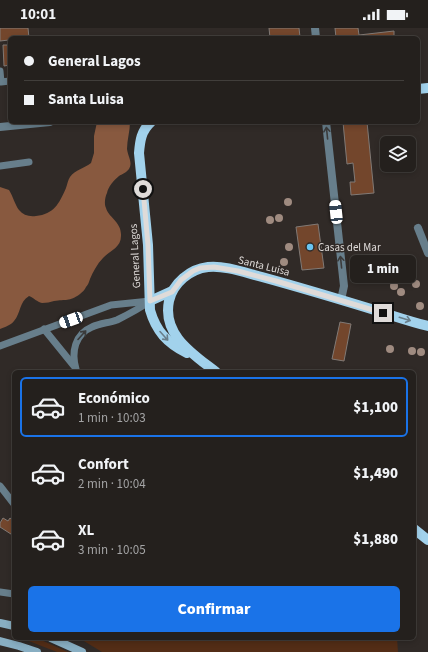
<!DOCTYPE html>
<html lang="es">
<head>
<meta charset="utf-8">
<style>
  :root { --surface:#24201d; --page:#302d2a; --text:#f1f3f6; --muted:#a3a3a4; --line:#413e3b; --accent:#1a73e8 }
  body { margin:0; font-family:"Source Sans 3",sans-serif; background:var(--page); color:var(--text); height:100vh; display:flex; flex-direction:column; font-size:15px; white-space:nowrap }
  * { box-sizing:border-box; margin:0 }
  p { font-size:13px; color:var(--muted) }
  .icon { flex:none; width:22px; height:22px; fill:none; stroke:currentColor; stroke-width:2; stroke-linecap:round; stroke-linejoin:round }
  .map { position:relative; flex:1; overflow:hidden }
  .panel { position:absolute; left:12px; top:342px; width:404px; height:270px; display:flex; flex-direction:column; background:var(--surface); border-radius:6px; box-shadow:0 2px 6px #0003,0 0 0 1px var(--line) }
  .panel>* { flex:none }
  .top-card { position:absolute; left:8px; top:8px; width:412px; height:88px; border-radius:6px; box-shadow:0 2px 6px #0003,0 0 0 1px var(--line); display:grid; align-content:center; height:88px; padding:0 16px; background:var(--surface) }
  .buttons { position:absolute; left:380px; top:108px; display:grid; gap:8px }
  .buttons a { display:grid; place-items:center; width:36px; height:36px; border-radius:6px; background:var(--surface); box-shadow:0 2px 6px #0003,0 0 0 1px var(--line); font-size:20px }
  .end { position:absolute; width:18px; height:18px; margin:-9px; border:5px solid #dfdbd9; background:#111; box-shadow:0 0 0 2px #111 }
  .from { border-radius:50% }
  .bubble { position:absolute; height:28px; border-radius:6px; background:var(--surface); box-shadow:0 2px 6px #0003,0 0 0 1px var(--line); font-size:13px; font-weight:800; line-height:28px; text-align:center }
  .car { position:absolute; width:12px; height:24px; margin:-12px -6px; border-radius:5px; box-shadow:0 0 3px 1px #0007; background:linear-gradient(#fff 24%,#345 0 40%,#fff 0 76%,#345 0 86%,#fff 0) }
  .top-card b { display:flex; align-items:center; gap:14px; height:38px; font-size:15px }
  .top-card b+b { border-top:1px solid var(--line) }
  .top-card i { width:10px; height:10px; background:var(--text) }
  ul { padding:7px 0 0; list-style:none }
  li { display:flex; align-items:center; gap:12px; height:60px; margin:0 8px 6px; padding:0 8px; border:2px solid transparent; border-radius:6px }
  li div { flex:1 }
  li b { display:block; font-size:15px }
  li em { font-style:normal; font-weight:800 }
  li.active { border-color:var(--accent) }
  li>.icon { width:36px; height:36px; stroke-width:1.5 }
  .button { display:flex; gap:8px; margin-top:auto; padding:8px 16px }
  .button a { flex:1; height:46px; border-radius:6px; background:var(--accent); color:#fff; font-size:16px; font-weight:800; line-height:46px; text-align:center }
  .status { display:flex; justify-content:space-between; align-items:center; height:28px; padding:0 20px; background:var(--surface); direction:ltr }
  .status svg { height:11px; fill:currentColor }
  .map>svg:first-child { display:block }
</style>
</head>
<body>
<div class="status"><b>10:01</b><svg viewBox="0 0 49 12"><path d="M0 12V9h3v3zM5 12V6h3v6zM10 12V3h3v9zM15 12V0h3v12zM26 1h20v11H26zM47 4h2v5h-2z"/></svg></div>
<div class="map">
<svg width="428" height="624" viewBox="0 0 428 624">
  <rect width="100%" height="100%" fill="#302a27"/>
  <g fill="#532d16">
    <polygon points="21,610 35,610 41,612 68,624 57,624"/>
    <polygon points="79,610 397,610 398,624 102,624"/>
  </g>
  <path fill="#88593f" d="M97,94H130C130,103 127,112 127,121C128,129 133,134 129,141C126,145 122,146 119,148C114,152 108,159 107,165C105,169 104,176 106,180C108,189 122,194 121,208C121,220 109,223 103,230C97,236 93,244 90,251C89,254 88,257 86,259C85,262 82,264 80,266C69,274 66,271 54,273C50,274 47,275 42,275C37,274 34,270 29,268C19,274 21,285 14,293C11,297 5,299 0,301V159L9,162C13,168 15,177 19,182C23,187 29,189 36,188C54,186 59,176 66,160C67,157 68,152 70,149C75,142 85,140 91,135L94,125V108Z"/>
  <g fill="#73462c" stroke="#817a76">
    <polygon points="0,0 28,0 29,10 10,10 10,37 4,38 3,17 9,17 9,12 0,13"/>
    <polygon points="269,0 299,0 300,9 270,10"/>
    <polygon points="335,0 358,0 359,7 394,3 394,10 336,10"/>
    <polygon points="343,94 367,94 374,165 351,167 350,154 355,154 353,135 347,136"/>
    <polygon points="318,196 324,240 302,242 296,199"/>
    <polygon points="340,294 351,296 344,333 332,331"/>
    <polygon points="3,490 8,493 10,490 14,493 14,508 0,499 0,495"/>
  </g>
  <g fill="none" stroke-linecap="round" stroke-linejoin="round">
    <g stroke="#677e8b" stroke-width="7">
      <polyline points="0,43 1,54 10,53"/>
      <polyline points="0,138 29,134"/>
      <polyline points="44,301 74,338"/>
      <polyline points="0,318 111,277 150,273"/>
      <path d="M76,341C71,324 75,306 92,299C100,295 109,295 117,292C129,286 139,281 150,273"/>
      <polyline points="0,458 14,476"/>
      <polyline points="0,564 14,566"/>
    </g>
    <g stroke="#677e8b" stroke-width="8">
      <polyline points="315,0 316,10"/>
      <polyline points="326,94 344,258 341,272"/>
      <polyline points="0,99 50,94"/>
      <polyline points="418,200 428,225"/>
    </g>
    <g stroke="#88aec2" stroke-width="8">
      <polyline points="0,595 14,598"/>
      <polyline points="51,610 82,624"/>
      <polyline points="0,613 19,618 37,624"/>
    </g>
    <g stroke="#a2d2ec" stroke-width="10">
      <polyline points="418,61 428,60"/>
      <path d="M151,94C141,103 140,113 139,125L148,217L150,282C156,303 167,315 187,325"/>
      <polyline points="150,273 172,263"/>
      <path d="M216,344C193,326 162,307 169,273C173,255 190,241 208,239C224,237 246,245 262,249C302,260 342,272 381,284C397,289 412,294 428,298"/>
      <polyline points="414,501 428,512"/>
    </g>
  </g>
  <g fill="#9f8b80">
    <circle cx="288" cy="174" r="4"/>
    <circle cx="279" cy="190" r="4"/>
    <circle cx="270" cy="192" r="4"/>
    <circle cx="289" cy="219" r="4"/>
    <circle cx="284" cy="234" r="4"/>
    <circle cx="391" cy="241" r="4"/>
    <circle cx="404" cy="250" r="4"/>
    <circle cx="416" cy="256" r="4"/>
    <circle cx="394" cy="258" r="4"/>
    <circle cx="401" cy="264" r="4"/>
    <circle cx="420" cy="278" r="4"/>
    <circle cx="390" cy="321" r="4"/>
    <circle cx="412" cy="323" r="4"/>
    <circle cx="421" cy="324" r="4"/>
  </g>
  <defs><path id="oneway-shaft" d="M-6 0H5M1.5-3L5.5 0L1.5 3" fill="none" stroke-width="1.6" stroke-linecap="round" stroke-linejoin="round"/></defs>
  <g stroke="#3b3b3b">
    <use href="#oneway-shaft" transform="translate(327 105) rotate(-96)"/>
    <use href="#oneway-shaft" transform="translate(341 234) rotate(-96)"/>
    <use href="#oneway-shaft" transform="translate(82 307) rotate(-48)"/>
  </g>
  <g stroke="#697e8a">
    <use href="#oneway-shaft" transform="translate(405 291) rotate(17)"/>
    <use href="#oneway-shaft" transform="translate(164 308) rotate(48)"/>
  </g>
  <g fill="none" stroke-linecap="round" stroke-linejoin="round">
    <polyline stroke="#dfdbd9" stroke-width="5" points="143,161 148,217 150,273 172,264 181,252 193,243 200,240 214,239 238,243 276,253 383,285"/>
  </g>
  <circle fill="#69c4f1" stroke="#302a27" stroke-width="1.5" cx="310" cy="219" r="4"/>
  <g text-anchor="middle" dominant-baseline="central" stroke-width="3" stroke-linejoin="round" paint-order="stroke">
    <g font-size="11" fill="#dfdbd9" stroke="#302a27" text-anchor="start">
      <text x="318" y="219">Casas del Mar</text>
    </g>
    <g font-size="11" fill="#dfdbd9" stroke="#302a27">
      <text transform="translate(135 228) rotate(-93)">General Lagos</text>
      <text transform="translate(264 238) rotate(14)">Santa Luisa</text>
    </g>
  </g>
</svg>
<div class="buttons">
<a><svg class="icon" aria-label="layers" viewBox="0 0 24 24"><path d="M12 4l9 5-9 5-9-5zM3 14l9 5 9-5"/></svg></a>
</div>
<i class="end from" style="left:143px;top:161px"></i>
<i class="end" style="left:383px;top:285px"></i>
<div class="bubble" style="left:350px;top:227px;width:66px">1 min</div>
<i class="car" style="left:336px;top:184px;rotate:354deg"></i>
<i class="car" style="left:71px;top:292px;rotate:250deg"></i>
<div class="top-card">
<b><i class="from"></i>General Lagos</b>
<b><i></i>Santa Luisa</b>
</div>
<section class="panel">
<ul>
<li class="active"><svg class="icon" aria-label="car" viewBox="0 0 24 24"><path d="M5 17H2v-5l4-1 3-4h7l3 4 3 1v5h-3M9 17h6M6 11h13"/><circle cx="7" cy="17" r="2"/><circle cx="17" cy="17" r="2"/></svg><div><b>Económico</b><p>1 min · 10:03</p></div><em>$1,100</em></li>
<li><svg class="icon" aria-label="car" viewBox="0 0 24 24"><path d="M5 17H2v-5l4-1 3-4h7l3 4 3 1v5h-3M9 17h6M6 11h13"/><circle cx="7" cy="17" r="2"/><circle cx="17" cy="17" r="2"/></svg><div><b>Confort</b><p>2 min · 10:04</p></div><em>$1,490</em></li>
<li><svg class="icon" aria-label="car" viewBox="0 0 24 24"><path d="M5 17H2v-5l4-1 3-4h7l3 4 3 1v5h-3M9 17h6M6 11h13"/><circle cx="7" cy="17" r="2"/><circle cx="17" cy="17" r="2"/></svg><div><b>XL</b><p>3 min · 10:05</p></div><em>$1,880</em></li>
</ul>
<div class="button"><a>Confirmar</a></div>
</section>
</div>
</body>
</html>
